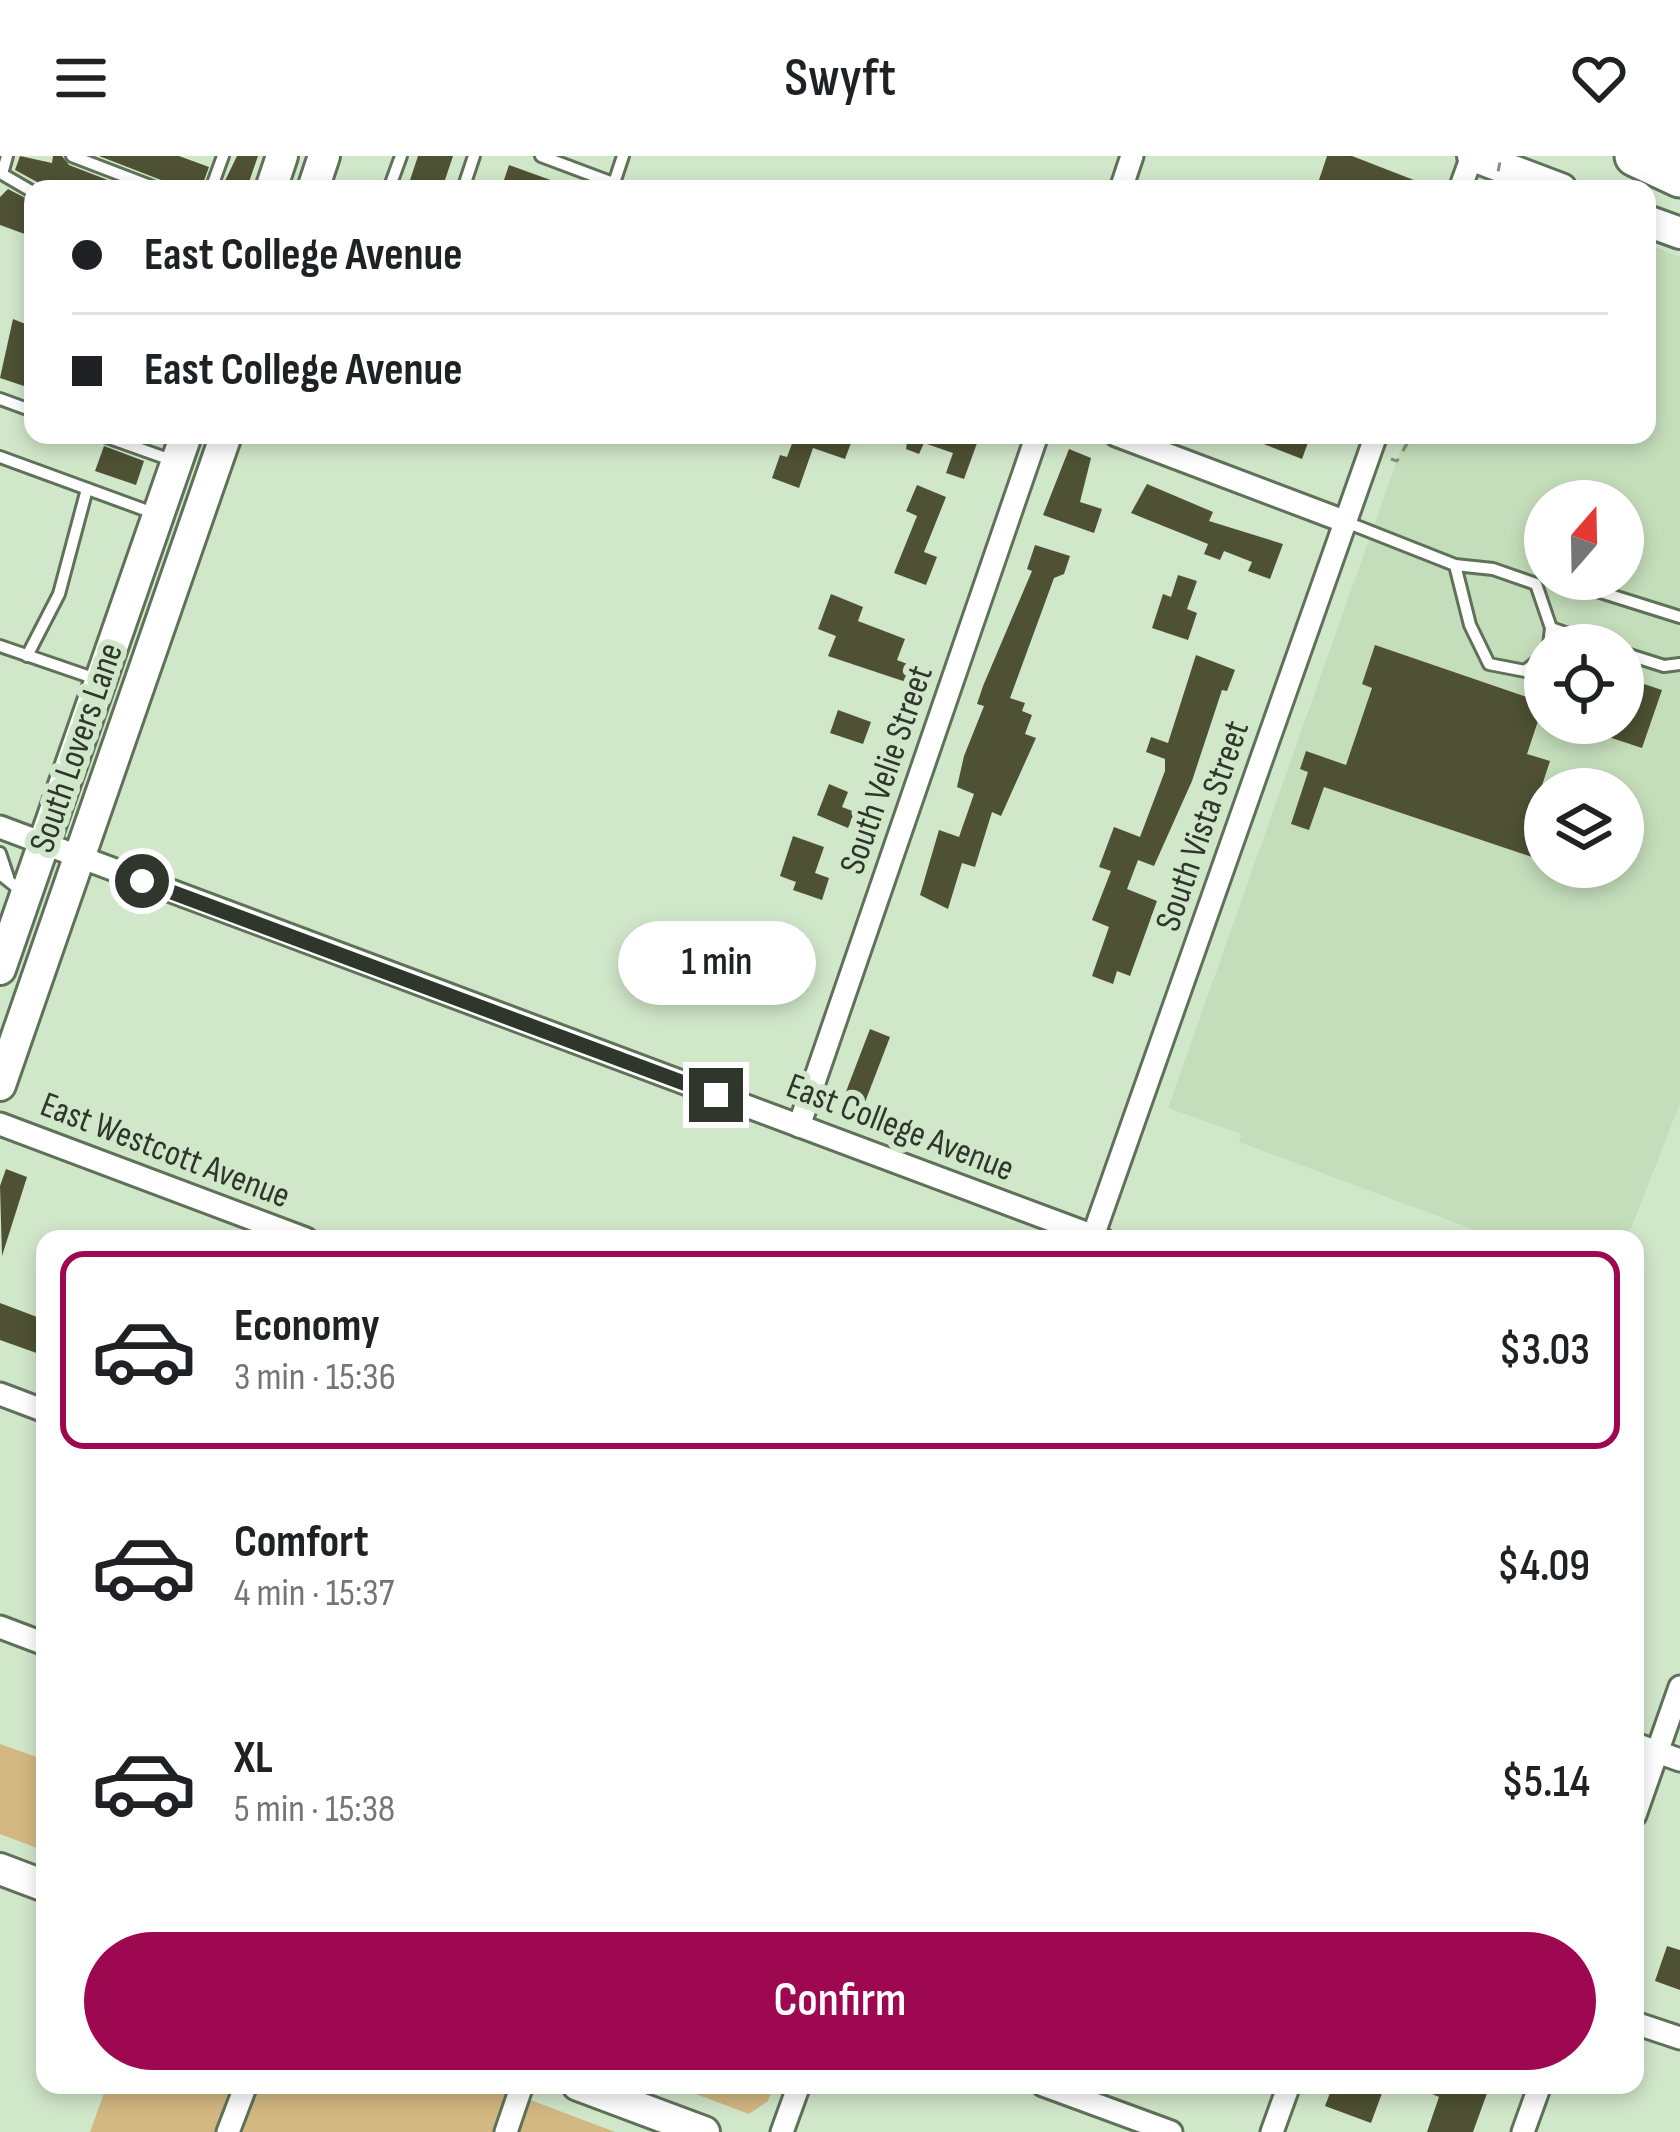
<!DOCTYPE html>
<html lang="en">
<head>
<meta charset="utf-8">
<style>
  :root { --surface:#fff; --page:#f2f2f2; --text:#202124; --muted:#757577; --line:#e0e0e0; --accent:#9e0850 }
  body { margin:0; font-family:"Sofia Sans Condensed",sans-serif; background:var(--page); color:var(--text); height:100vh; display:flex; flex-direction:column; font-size:45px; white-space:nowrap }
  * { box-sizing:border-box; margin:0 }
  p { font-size:39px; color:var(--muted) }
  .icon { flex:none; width:66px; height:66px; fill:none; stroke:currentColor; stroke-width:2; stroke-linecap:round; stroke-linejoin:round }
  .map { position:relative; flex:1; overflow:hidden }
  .panel { position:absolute; left:36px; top:1074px; width:1608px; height:864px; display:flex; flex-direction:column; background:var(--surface); border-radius:24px; box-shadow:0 6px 18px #0003 }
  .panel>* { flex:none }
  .hud { position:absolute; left:24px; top:24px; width:1632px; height:264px; border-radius:24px; box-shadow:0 6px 18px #0003; display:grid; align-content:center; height:264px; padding:0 48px; background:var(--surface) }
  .needle { width:78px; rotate:20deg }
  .buttons { position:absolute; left:1524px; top:324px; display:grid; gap:24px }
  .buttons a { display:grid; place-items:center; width:120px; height:120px; border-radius:50%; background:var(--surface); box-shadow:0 6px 18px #0003; font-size:60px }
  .end { position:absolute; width:54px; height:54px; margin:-27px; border:15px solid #2f372c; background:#fff; box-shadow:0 0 0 6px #fff }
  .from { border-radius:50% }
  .bubble { position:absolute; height:84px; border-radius:42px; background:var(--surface); box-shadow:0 6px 18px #0003; font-size:39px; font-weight:600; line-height:84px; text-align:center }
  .hud b { display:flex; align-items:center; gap:42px; height:114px; font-size:45px }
  .hud b+b { border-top:3px solid var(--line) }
  .hud i { width:30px; height:30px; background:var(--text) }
  ul { padding:21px 0 0; list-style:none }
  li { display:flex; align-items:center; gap:36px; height:198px; margin:0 24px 18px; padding:0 24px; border:6px solid transparent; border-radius:24px }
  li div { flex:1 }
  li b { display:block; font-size:45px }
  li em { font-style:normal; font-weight:600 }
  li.selected { border-color:var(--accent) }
  li>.icon { width:108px; height:108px; stroke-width:1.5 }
  .primary-button { display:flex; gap:24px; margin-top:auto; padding:24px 48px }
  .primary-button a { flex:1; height:138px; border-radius:72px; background:var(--accent); color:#fff; font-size:48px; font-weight:600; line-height:138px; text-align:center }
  header { display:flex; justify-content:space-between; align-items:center; height:156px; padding:0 48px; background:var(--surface); font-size:54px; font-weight:600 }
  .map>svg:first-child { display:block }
</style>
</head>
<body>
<header><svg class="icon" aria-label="menu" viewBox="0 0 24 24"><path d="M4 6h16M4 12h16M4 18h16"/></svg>Swyft<svg class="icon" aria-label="heart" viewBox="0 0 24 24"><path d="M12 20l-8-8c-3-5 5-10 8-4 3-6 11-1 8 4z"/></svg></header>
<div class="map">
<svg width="1680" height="1976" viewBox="0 0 1680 1976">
  <rect width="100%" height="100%" fill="#d1e7ca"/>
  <path fill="#c4debb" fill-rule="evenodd" d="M1647,88L1680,101V947L1627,1083H1499L1239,986L1241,978L1168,952L1406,279H1647ZM1545,345H1623V423H1545ZM1545,489H1623V567H1545ZM1545,633H1623V711H1545Z"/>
  <g fill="#d4b882">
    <polygon points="0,1588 45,1604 45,1695 0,1678"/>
    <polygon points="107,1929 491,1929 615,1976 90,1976"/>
    <polygon points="672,1929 774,1929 768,1945 749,1958"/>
  </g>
  <g fill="#4f5134">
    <polygon points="20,0 52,7 53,0 62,0 69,9 131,33 50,33 15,14"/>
    <polygon points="99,0 179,0 209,11 201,33 179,26 178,33 168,33 161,24"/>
    <polygon points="237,0 258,0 249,26 252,33 221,33"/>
    <polygon points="418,0 453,0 442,33 407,33"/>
    <polygon points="1327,0 1352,0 1437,33 1316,33"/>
    <polygon points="509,9 570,31 570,33 501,33"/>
    <polygon points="8,33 33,46 33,81 0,69 0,41"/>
    <polygon points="13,163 33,171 33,233 0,222"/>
    <polygon points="782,279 854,279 845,303 813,292 799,332 772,322 780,299 787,301 793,285"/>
    <polygon points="908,279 980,279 964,323 946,317 953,297 924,287 919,298 906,293"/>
    <polygon points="1298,279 1309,284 1302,303 1243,280"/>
    <polygon points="104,290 144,305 136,329 95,315"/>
    <polygon points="1069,293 1091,302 1080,346 1102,353 1094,377 1043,359"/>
    <polygon points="1147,328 1213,356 1209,365 1283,388 1270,423 1248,415 1252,406 1224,395 1220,404 1204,398 1208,388 1131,357"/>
    <polygon points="917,329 946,341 924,396 937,401 926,429 894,417 917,360 906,355"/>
    <polygon points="1035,389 1070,400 1064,418 1054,422 1010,542 1025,547 1022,555 1032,559 1025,578 1036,582 1001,660 992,656 975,711 962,707 948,753 920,739 939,674 959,681 974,638 957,631 964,600 984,550 977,548 983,530 1032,415 1027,413"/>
    <polygon points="1178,419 1197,425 1187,453 1197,457 1188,484 1152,472 1163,438 1171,441"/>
    <polygon points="831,438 863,451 858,465 905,483 897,504 915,511 909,527 828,500 836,480 818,473"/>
    <polygon points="1375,489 1544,547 1527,598 1550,605 1533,657 1545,663 1532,701 1324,631 1309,674 1291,668 1308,616 1300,613 1306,595 1346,609 1372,532 1362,528"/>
    <polygon points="1196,499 1235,514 1227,535 1222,534 1192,625 1154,710 1138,704 1127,733 1157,745 1130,820 1117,815 1113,828 1092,820 1109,771 1092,764 1111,715 1099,711 1114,671 1140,681 1165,615 1165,603 1146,596 1151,581 1168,587"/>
    <polygon points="1623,521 1662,534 1642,592 1575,570 1623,567"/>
    <polygon points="838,554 871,566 863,588 830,577"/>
    <polygon points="829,628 848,636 842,651 855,656 848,672 817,659"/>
    <polygon points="793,680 824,691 815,717 829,722 822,744 793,734 796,726 780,720"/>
    <polygon points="870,873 890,881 862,954 842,946"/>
    <polygon points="6,1013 27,1021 2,1100 0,1030"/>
    <polygon points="0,1147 45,1164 45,1200 0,1184"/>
    <polygon points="1667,1790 1680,1794 1680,1834 1655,1825"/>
    <polygon points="1333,1929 1385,1929 1371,1967 1325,1950"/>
    <polygon points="1412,1929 1490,1929 1473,1976 1427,1976 1439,1941"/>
  </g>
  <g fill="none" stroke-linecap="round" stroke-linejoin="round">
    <g stroke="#5f7158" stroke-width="16">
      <g id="lane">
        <polyline points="7,0 2,18 33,36"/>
        <polyline points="72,0 158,33"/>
        <polyline points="541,0 613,27"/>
        <polyline points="613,30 623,0"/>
        <polyline points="211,33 223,0"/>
        <polyline points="389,33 401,0"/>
        <polyline points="463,33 474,0"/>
        <polyline points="0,243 33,255"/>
        <polyline points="101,279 174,305"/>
        <polyline points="0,301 156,358"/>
        <polyline points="1346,366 1455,409 1493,413 1536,428 1551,472 1549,489"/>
        <polyline points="1455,409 1470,469 1489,508 1525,515 1545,499"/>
        <polyline points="1559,423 1680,461"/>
        <polyline points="1551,472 1600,489"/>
        <polyline points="0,490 99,524"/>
        <polyline points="1623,497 1664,510 1680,508"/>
        <polyline points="27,500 59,438 87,333"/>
        <polyline points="0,697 8,721"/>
        <polyline points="0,718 20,734"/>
      </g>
    </g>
    <g stroke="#5f7158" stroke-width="27">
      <g id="street">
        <polyline points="1121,33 1132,0"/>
        <polyline points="1460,33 1472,0"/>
        <polyline points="1116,279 1346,366"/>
        <polyline points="0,671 1102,1083"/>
        <polyline points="0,968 306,1083"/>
        <polyline points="799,970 1037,279"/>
        <polyline points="1092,1083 1376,279"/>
        <polyline points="0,1238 45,1255"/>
        <polyline points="0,1471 45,1488"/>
        <polyline points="1635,1588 1680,1604"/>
        <polyline points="1635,1659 1680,1531"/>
        <polyline points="1635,1867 1680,1882"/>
        <polyline points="1043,1929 1171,1976"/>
        <polyline points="228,1976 246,1929"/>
        <polyline points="506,1976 522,1929"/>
        <polyline points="782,1976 799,1929"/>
        <polyline points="1272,1976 1289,1929"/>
        <polyline points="1523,1976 1540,1929"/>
      </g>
    </g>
    <g stroke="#5f7158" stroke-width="36">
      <g id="secondary">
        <polyline points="1473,0 1561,33"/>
        <polyline points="271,33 282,0"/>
        <polyline points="313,33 324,0"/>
        <polyline points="1647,65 1680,77"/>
        <polyline points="0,813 186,279"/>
        <polyline points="0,929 226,279"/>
        <polyline points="0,1713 45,1730"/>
        <polyline points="578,1929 704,1976"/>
      </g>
    </g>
    <g stroke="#5f7158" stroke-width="45">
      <polyline id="highway" points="1635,0 1680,21"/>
    </g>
    <polyline stroke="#82917d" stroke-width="3" stroke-dasharray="9 9" stroke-linecap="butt" points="1391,303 1397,305 1412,279"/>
    <use href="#lane" stroke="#fff" stroke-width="10"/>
    <use href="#street" stroke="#fff" stroke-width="21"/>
    <use href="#secondary" stroke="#fff" stroke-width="30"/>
    <use href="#highway" stroke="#fff" stroke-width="39"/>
    <polyline stroke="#82917d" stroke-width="3" stroke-dasharray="9 9" stroke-linecap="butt" points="1495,33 1501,0"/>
  </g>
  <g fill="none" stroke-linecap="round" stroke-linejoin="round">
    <polyline stroke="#2f372c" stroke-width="15" points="142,725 716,939"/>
  </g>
  <g text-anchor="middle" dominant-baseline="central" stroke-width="12" stroke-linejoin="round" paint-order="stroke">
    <g font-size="36" fill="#2f372c" stroke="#d1e7ca">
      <text transform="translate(77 592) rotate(-71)">South Lovers Lane</text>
      <text transform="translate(887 614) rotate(-71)">South Velie Street</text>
      <text transform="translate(1203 670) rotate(-71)">South Vista Street</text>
      <text transform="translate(900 972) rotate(21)">East College Avenue</text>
      <text transform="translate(165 995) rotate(21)">East Westcott Avenue</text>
    </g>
  </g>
</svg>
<div class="buttons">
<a><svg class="needle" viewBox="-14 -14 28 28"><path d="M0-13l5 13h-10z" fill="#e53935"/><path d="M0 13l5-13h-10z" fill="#757577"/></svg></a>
<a><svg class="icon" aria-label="locate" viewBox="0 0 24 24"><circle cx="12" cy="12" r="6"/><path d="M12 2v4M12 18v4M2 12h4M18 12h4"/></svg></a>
<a><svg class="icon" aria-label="layers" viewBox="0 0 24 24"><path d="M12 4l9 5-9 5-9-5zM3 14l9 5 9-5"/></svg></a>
</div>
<i class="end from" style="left:142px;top:725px"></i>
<i class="end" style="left:716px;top:939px"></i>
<div class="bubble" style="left:618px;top:765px;width:198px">1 min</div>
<div class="hud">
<b><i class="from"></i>East College Avenue</b>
<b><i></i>East College Avenue</b>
</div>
<section class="panel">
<ul>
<li class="selected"><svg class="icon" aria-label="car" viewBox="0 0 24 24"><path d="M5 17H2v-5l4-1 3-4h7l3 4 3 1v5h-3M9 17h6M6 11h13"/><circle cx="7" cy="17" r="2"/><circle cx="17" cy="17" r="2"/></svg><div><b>Economy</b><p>3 min · 15:36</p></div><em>$3.03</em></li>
<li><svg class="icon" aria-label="car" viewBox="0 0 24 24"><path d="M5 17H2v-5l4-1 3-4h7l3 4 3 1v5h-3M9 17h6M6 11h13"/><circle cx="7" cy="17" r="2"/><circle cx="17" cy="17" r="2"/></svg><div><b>Comfort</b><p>4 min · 15:37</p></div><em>$4.09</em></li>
<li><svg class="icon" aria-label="car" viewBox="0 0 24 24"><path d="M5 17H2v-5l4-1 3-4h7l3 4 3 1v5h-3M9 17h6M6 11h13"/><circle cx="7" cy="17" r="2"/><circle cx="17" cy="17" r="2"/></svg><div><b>XL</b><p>5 min · 15:38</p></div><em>$5.14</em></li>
</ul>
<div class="primary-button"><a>Confirm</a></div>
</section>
</div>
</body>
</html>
